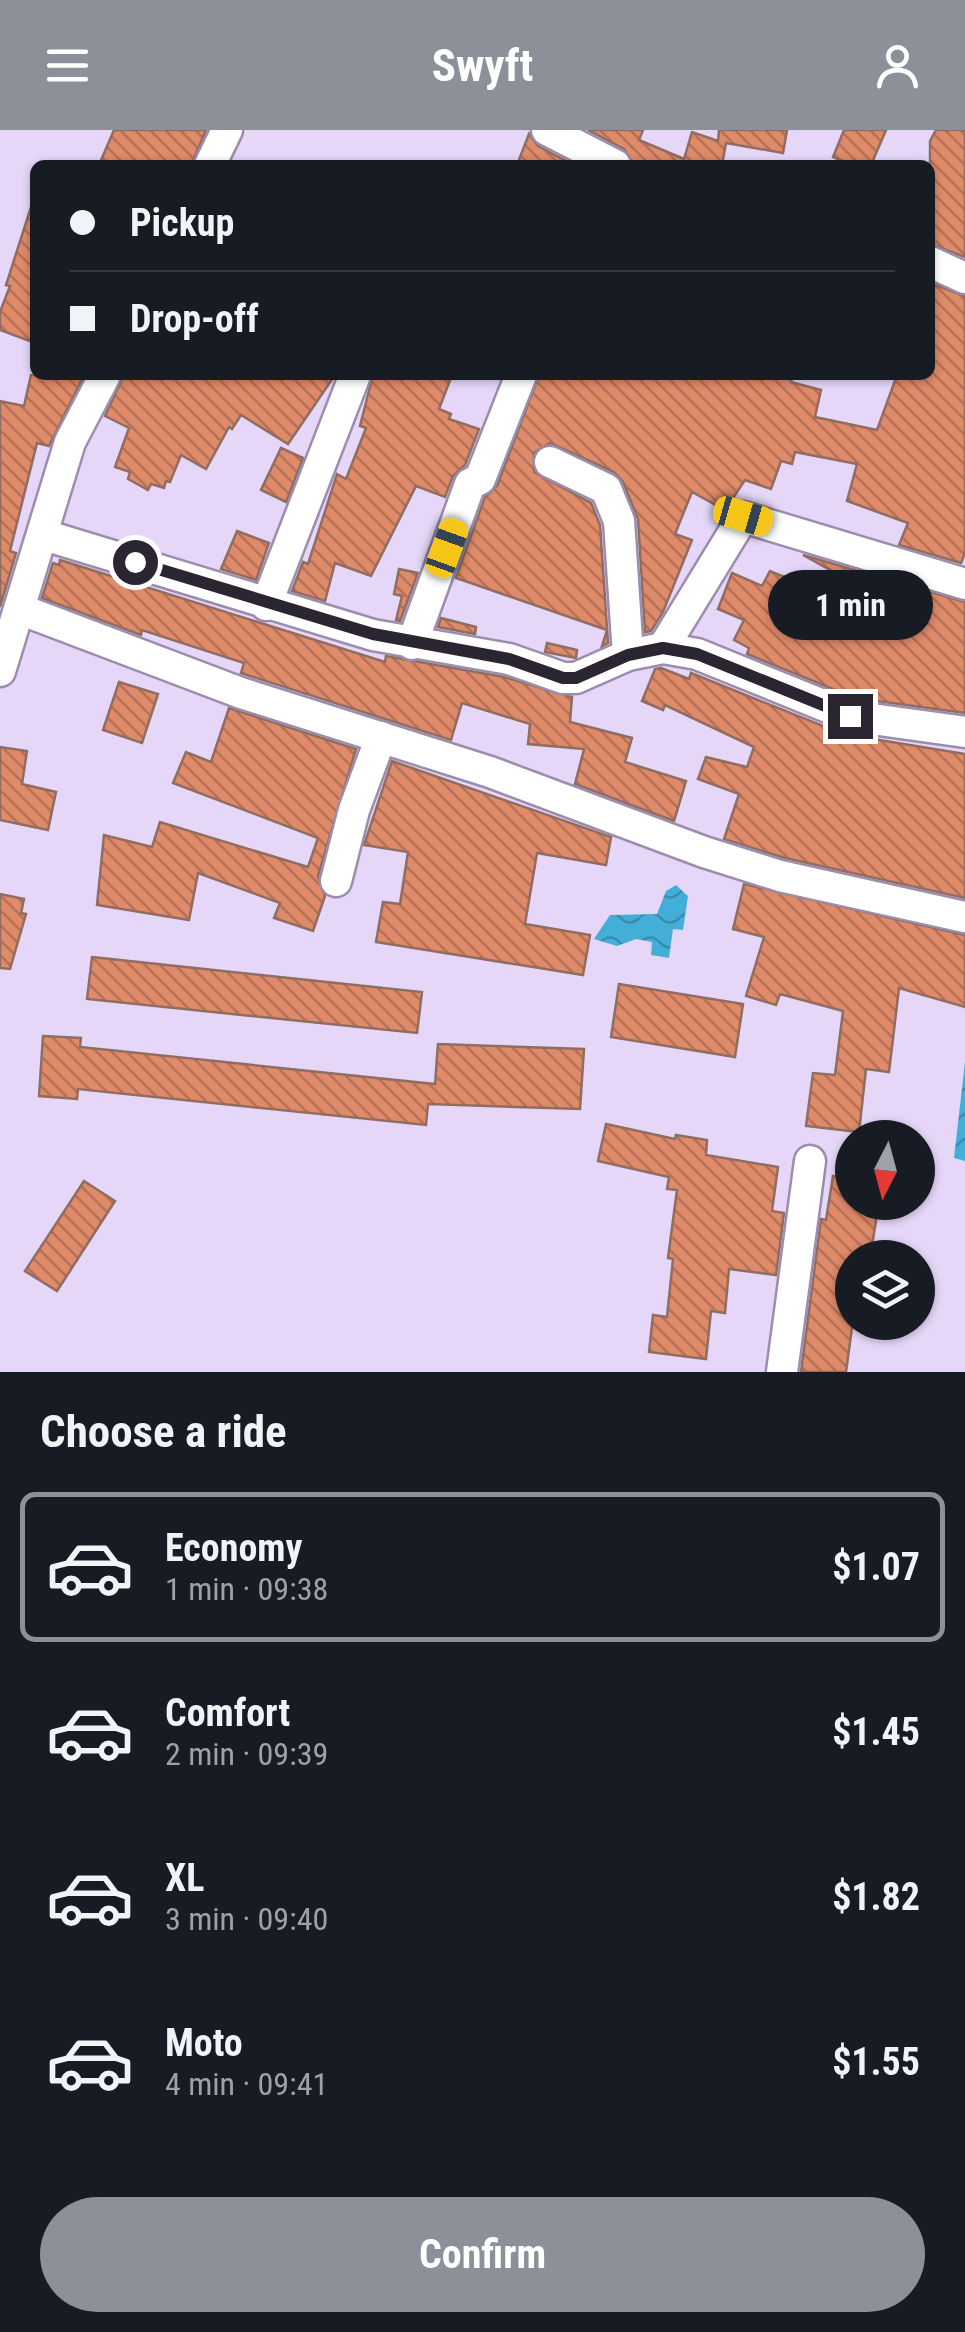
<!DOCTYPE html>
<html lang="en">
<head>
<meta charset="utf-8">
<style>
  :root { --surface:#171b24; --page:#242831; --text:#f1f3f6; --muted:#9ea1a6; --line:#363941; --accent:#8c9099 }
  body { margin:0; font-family:"Roboto Condensed",sans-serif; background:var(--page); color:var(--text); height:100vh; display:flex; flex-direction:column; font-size:38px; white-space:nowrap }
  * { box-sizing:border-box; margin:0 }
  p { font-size:32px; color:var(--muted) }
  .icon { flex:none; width:55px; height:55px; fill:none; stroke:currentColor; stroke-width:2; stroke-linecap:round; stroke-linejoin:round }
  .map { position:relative; height:1242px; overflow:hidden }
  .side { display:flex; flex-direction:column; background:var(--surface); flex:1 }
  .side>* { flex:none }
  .hud { position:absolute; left:30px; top:30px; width:905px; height:220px; border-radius:15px; box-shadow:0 2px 8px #0004; display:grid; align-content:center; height:220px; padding:0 40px; background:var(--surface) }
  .needle { width:65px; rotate:186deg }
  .fabs { position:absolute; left:835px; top:990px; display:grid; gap:20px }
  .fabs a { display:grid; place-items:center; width:100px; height:100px; border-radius:50%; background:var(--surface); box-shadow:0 2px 8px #0004; font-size:50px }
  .end { position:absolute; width:45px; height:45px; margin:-22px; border:12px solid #2b2532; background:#fff; box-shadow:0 0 0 5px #fff }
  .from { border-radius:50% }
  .bubble { position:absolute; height:70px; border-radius:35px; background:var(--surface); box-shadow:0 2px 8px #0004; font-size:32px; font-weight:700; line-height:70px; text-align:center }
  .car { position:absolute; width:30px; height:60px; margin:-30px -15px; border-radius:12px; box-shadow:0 0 8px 2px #0007; background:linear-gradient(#f5c518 24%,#345 0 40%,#f5c518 0 76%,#345 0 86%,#f5c518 0) }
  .hud b { display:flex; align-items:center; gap:35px; height:95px; font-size:38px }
  .hud b+b { border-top:2px solid var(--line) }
  .hud i { width:25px; height:25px; background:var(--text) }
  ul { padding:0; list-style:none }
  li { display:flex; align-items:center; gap:30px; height:150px; margin:0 20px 15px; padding:0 20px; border:5px solid transparent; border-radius:15px }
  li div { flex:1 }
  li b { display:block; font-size:38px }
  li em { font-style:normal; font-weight:700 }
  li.on { border-color:var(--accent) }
  li>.icon { width:90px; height:90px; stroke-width:1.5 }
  h2 { padding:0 40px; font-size:45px; line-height:120px }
  .button { display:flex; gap:20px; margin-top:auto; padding:20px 40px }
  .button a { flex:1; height:115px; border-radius:60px; background:var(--accent); color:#fff; font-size:40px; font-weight:700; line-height:115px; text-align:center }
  header { display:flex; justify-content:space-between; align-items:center; height:130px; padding:0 40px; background:var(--accent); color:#fff; font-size:45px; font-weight:700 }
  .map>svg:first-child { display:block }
</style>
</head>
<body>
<header><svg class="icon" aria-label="menu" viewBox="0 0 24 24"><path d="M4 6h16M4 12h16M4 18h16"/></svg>Swyft<svg class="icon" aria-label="person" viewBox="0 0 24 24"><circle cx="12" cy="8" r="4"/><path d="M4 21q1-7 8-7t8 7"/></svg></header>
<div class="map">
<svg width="965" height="1242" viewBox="0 0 965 1242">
  <defs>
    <pattern id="water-waves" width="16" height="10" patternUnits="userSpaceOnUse" patternTransform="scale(2.5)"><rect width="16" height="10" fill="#43afd8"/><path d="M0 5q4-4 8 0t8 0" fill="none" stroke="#388eb0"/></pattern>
    <pattern id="building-back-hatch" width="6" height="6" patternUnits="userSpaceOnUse" patternTransform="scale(2.5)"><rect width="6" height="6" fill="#df8a69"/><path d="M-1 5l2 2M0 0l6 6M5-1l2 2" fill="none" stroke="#b57157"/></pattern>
  </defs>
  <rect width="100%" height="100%" fill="#e6d7f9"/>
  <g fill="url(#water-waves)">
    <polygon points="676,755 688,766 683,800 673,799 669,828 651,825 652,812 636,809 617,816 594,809 610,785 657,784 666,761"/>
    <polygon points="965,932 965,1031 954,1028"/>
  </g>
  <g fill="url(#building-back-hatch)" stroke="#906d60" stroke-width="2.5">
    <polygon points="114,0 206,0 191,35 99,35"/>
    <polygon points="588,0 643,0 639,10 684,29 692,2 718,11 719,0 787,0 783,23 726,13 722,35 634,35 624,19"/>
    <polygon points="844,0 886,0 871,35 853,35 833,27"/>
    <polygon points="936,0 965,0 965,127 930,114 930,11"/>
    <polygon points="529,4 538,16 574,35 517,35"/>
    <polygon points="31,77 35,78 35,213 0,200 0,182 10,156 6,155"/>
    <polygon points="930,153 965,166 965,423 961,433 899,415 908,393 847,371 857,334 795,322 792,334 781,331 771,359 745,350 725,380 692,362 675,404 692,410 663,482 651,501 645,502 638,389 623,352 614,342 550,313 534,323 534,342 591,373 600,395 608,513 602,516 607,500 456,448 485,367 497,356 539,245 793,245 791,252 821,260 815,287 877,300 897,245 930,245"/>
    <polygon points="31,245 84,245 49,316 37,313 10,421 16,423 0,477 0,271 24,276"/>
    <polygon points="124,245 335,245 288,314 241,285 232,299 229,297 206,339 181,325 170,352 166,351 164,358 151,354 148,360 128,349 130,342 115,337 129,298 105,286"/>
    <polygon points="373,245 452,245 439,279 451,284 449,289 479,299 465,335 453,346 445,367 416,356 371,446 335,433 325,471 292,461 303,432 308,434 337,344 346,349 366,298 360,296"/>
    <polygon points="281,318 303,328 286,372 261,360"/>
    <polygon points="237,401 269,413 256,450 221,439"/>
    <polygon points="803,425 965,472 965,583 855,568 747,524 749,518 734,510 744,490 718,479 732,443 762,456 770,441 839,469 848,450"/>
    <polygon points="60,430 385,532 386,526 504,547 572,567 570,592 632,608 625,632 686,651 674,691 575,654 584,619 528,614 530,594 462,573 451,610 247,545 241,543 244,533 142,500 141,505 42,468 53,433 59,435"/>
    <polygon points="399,439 418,443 400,491 396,490 402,466 394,464"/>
    <polygon points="441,488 476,497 475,504 438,497"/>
    <polygon points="547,513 577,520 576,528 545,522"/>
    <polygon points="661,538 689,549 691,543 843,604 965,624 965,768 785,728 724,709 739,664 698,649 706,627 747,637 754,617 665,575 663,580 642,571 655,539"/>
    <polygon points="119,552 158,564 142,613 103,600"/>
    <polygon points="229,578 356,619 318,746 325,766 313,801 274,788 280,773 198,743 189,790 97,775 104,705 152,717 160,692 308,737 318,708 173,653 186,622 211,632"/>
    <polygon points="0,617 27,621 22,654 56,662 48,700 0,690"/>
    <polygon points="392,631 611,707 606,735 537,723 525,794 590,805 583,845 376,812 383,772 400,774 408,722 364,715"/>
    <polygon points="744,754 965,805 965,877 899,858 889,942 866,939 859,1002 806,996 813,943 835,945 843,881 780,864 776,875 746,866 764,807 733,799"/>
    <polygon points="0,764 24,769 21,783 26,784 10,839 0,838"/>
    <polygon points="92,827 422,862 417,903 87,869"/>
    <polygon points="619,854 743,874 735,927 611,907"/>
    <polygon points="43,906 81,908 80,917 435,954 438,914 584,919 580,979 428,974 426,995 78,959 77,969 39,966"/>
    <polygon points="606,994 675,1009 676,1005 707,1010 706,1025 778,1037 772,1081 784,1083 776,1145 729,1139 725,1183 711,1181 706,1229 649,1222 653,1185 667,1187 673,1129 668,1128 677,1060 667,1059 669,1047 598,1031"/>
    <polygon points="833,1046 852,1049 852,1072 879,1072 870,1128 852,1128 852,1198 846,1242 801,1242 821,1089 826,1090"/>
    <polygon points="84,1051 115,1071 57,1161 25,1141"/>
  </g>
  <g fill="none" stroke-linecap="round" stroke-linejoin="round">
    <g stroke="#9c8dad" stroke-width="35">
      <g id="minor">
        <polyline points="547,0 615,35"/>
        <polyline points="210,35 227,0"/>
        <polyline points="930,132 965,148"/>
        <polyline points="550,332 606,359 619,391 628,525"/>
        <polyline points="44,405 373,505 509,529 563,548 576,548 628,525 663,518 697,524 850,586 965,602"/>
        <polyline points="266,475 355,245"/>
        <polyline points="22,480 241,563 490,642 704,722 780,746 965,787"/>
        <polyline points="412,514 470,354 480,349 521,245"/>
        <polyline points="663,518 743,387 965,454"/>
        <polyline points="0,541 70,312 105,245"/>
        <polyline points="336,751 354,680 381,607"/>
        <polyline points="782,1242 810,1031"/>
      </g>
    </g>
    <use href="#minor" stroke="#fff" stroke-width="30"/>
  </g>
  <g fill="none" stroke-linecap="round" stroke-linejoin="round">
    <polyline stroke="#2b2532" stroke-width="12" points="135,432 373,504 509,529 563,548 576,548 628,525 663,518 697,524 850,586"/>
  </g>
</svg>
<div class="fabs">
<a><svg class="needle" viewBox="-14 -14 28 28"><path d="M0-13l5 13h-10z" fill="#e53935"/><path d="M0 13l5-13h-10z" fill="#9ea1a6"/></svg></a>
<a><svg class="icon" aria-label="layers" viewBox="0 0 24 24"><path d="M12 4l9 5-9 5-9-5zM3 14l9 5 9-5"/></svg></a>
</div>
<i class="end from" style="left:135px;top:432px"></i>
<i class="end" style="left:850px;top:586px"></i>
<div class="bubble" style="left:768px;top:440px;width:165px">1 min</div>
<i class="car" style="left:743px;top:386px;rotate:106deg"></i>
<i class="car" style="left:447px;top:418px;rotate:20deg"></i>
<div class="hud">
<b><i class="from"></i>Pickup</b>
<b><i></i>Drop-off</b>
</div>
</div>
<section class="side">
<h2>Choose a ride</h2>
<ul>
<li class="on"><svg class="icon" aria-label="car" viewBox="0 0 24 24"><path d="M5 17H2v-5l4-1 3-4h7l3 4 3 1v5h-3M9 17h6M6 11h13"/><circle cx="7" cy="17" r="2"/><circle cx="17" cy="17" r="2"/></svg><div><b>Economy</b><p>1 min · 09:38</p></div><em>$1.07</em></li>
<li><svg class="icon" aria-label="car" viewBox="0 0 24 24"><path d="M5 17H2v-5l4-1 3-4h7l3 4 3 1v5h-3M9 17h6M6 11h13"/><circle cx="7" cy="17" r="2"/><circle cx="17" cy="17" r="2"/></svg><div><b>Comfort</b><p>2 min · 09:39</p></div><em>$1.45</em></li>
<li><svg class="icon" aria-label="car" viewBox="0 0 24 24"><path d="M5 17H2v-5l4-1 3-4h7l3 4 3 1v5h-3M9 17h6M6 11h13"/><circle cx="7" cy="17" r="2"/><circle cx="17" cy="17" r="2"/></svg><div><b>XL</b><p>3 min · 09:40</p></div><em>$1.82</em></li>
<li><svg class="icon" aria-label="car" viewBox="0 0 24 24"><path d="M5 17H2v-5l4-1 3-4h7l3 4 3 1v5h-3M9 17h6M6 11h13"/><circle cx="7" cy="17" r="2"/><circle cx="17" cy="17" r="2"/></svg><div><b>Moto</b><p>4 min · 09:41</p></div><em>$1.55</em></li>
</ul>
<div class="button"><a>Confirm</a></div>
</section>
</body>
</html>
